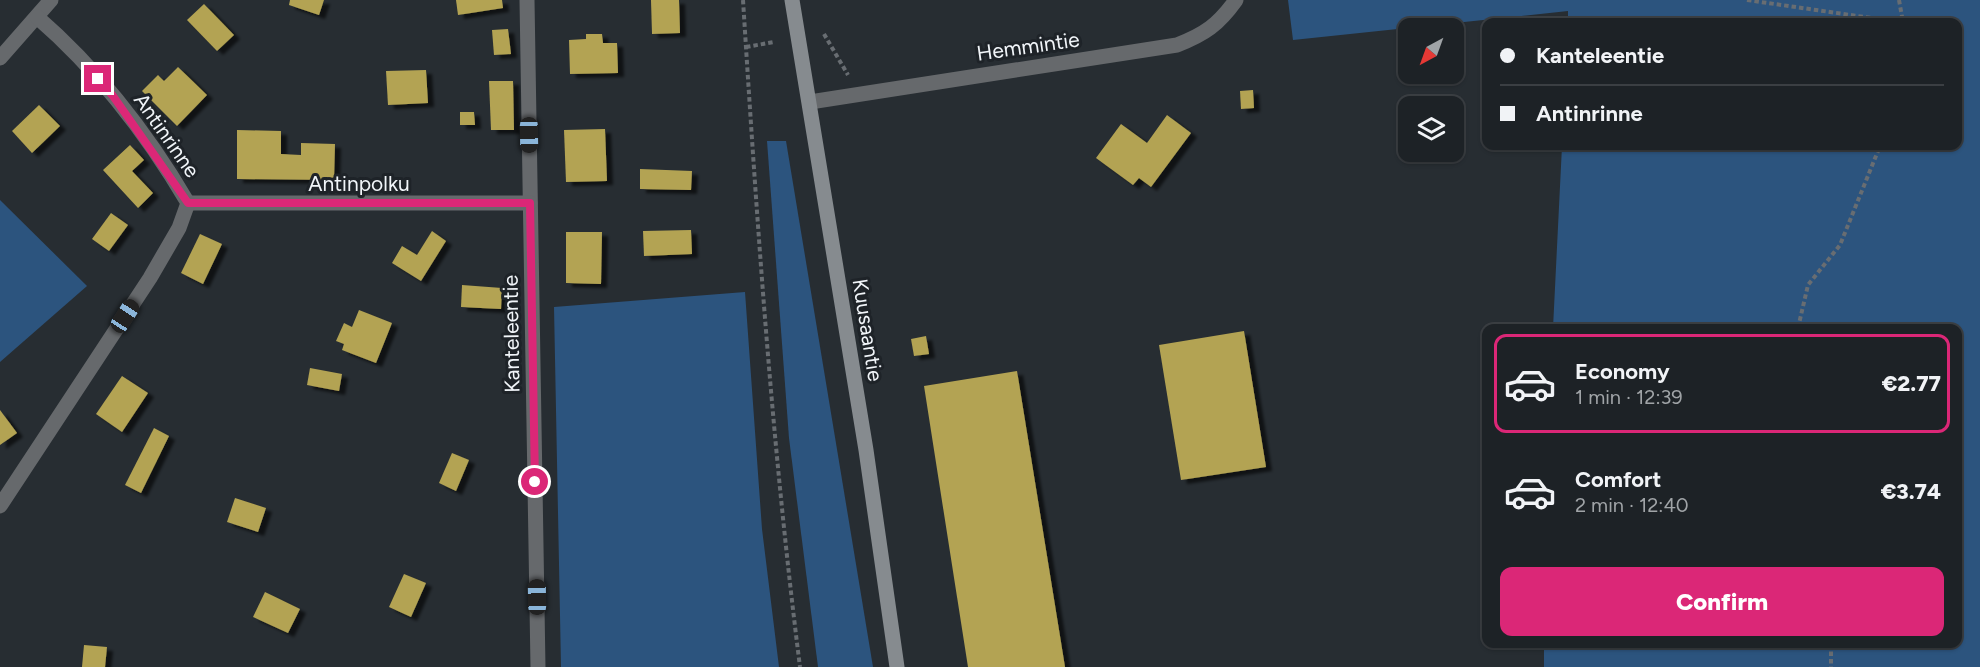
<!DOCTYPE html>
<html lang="en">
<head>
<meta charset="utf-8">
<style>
  :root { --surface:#1d2226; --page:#2a2f32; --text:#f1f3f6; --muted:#a0a4a7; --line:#3b3f43; --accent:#db2777 }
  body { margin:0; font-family:Figtree,sans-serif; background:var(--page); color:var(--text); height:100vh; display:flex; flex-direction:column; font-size:22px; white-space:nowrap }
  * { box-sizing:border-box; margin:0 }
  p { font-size:20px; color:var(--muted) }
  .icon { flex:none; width:33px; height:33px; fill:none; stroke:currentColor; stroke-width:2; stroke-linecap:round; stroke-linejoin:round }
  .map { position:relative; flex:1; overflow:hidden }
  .side { position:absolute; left:1482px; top:324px; width:480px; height:324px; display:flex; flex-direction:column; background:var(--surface); border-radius:12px; box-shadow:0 2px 4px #0004,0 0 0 2px var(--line) }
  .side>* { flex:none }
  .top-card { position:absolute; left:1482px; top:18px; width:480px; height:132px; border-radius:12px; box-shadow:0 2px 4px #0004,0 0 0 2px var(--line); display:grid; align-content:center; height:132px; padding:0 18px; background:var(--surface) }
  .needle { width:39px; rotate:221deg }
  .tools { position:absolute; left:1398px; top:18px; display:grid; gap:12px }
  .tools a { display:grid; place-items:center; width:66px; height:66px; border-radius:12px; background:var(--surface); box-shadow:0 2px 4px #0004,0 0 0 2px var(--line); font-size:30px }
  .end { position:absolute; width:27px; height:27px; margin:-14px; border:8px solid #db2777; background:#fff; box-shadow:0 0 0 3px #fff }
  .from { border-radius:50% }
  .car { position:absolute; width:18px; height:36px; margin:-18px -9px; border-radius:8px; box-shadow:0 0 4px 2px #0007; background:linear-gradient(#222 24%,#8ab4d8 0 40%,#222 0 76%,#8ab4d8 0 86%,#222 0) }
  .top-card b { display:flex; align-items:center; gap:21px; height:57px; font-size:22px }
  .top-card b+b { border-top:2px solid var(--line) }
  .top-card i { width:15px; height:15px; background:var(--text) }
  ul { padding:10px 0 0; list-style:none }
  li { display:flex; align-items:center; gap:18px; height:99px; margin:0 12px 9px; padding:0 6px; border:3px solid transparent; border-radius:12px }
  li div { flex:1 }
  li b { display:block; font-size:22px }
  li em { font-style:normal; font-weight:800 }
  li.selected { border-color:var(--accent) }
  li>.icon { width:54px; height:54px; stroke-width:1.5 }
  .action { display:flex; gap:12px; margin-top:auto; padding:12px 18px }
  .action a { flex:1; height:69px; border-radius:12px; background:var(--accent); color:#fff; font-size:24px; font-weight:800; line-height:69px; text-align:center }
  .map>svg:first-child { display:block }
</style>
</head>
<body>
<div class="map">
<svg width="1980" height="667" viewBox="0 0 1980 667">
  <defs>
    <filter id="shadow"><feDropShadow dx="6" dy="4" stdDeviation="1.5" flood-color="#0009"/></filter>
  </defs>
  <rect width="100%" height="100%" fill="#272d32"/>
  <g fill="#2c547e">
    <polygon points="1288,0 1980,0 1980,667 1544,667 1544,644 1958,644 1958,328 1553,328 1562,146 1958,146 1958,22 1568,22 1568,11 1293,40"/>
    <polygon points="767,141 786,141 873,667 818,667 789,438"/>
    <polygon points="0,200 87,286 0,362"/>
    <polygon points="745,292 762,529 779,667 561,667 554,307"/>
  </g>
  <g fill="#b3a353" filter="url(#shadow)">
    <polygon points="290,0 324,0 319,15 289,5"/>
    <polygon points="456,0 502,0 503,8 458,15"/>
    <polygon points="651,0 679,0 680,33 652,34"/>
    <polygon points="204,4 234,35 217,51 187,20"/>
    <polygon points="508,29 511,54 494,55 492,30"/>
    <polygon points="586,34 602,34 603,43 617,43 618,73 570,74 569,40 586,39"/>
    <polygon points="178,67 207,95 177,126 142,91 158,75 164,81"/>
    <polygon points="426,70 428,103 388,105 386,71"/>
    <polygon points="489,81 513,81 514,130 491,130"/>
    <polygon points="1253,90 1254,108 1241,109 1240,91"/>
    <polygon points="39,105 60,126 32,153 12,131"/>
    <polygon points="460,112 474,112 475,125 460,125"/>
    <polygon points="1167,115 1191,133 1151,187 1139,178 1133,185 1096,158 1121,124 1147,143"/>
    <polygon points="605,129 607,181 566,182 564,130"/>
    <polygon points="237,130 281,131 281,154 301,155 301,143 335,144 334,180 237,179"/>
    <polygon points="130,145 144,160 132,171 153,193 138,208 103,170"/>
    <polygon points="640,169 692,171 691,190 640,189"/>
    <polygon points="111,213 128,225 109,251 92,239"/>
    <polygon points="691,230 692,254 644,256 643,231"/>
    <polygon points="432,231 446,241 421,281 392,263 402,246 417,255"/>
    <polygon points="566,232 602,232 601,284 566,283"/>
    <polygon points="200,234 222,244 203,284 181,273"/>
    <polygon points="462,285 502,288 501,309 461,307"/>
    <polygon points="359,310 392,323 376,363 342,350 344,344 336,341 344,323 352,327"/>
    <polygon points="1244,331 1266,467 1181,480 1159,345"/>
    <polygon points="926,336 929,354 914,356 911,339"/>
    <polygon points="310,368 342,374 339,391 307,385"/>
    <polygon points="1017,371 1065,667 968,667 924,386"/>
    <polygon points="122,376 148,393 122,432 96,414"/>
    <polygon points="0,410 17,433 0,445"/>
    <polygon points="154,428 169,436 141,493 125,485"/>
    <polygon points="452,453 469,460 456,491 439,483"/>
    <polygon points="235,498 266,508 258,532 227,522"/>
    <polygon points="404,574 426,583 411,617 389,607"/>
    <polygon points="265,592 300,609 288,633 253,617"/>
    <polygon points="84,645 107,647 105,667 82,667"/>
  </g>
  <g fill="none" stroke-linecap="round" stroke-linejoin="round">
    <g stroke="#686d72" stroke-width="4" stroke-dasharray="4.5 3" stroke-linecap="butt">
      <path d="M743,0C757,222 772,446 800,667"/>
      <polyline points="1747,0 1899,22"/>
      <polyline points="1899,0 1903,22"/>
      <polyline points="824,34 848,75"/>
      <polyline points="746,47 774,42"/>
      <polyline points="1798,328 1808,285 1840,245 1880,146"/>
      <polyline points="1831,644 1831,667"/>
    </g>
    <g stroke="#66696c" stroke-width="15">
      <polyline points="527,0 538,667"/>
      <polyline points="0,58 51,0"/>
      <path d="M810,102L1177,45C1205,34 1218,25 1236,0"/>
      <polyline points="188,203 530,203"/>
      <path d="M0,506L150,278L179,228L188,203C148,135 97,69 37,17"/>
    </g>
    <polyline stroke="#868b8f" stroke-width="15" points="792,0 866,450 897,667"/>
  </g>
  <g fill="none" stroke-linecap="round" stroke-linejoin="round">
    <polyline stroke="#db2777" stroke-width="8" points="98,79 113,96 188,203 530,203 535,482"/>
  </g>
  <g text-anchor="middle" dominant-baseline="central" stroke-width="6" stroke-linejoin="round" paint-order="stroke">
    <g font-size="21" fill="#f1f5f9" stroke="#1e2328">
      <text transform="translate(1028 46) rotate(-8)">Hemmintie</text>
      <text transform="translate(167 135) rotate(55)">Antinrinne</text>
      <text x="359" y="183">Antinpolku</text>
      <text transform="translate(868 330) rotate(81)">Kuusaantie</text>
      <text transform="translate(511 334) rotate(-91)">Kanteleentie</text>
    </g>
  </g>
</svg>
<div class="tools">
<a><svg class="needle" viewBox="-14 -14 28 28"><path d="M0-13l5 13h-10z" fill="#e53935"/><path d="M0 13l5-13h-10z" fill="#a0a4a7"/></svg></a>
<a><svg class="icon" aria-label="layers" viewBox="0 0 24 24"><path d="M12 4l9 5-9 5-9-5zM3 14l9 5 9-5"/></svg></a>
</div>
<i class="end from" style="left:535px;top:482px"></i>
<i class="end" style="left:98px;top:79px"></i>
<i class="car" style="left:529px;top:135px;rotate:179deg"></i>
<i class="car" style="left:125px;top:316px;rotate:33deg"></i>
<i class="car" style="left:537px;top:597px;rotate:359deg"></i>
<div class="top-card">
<b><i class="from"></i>Kanteleentie</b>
<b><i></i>Antinrinne</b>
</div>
<section class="side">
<ul>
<li class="selected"><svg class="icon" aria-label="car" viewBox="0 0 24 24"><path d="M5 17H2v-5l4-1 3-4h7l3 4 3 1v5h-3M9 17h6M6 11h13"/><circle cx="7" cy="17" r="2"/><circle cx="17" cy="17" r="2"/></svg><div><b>Economy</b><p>1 min · 12:39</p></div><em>€2.77</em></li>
<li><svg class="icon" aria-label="car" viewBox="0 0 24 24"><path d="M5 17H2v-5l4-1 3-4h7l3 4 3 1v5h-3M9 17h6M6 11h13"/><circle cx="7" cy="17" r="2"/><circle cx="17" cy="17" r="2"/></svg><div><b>Comfort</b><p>2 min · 12:40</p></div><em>€3.74</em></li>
</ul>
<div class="action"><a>Confirm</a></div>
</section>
</div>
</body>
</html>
